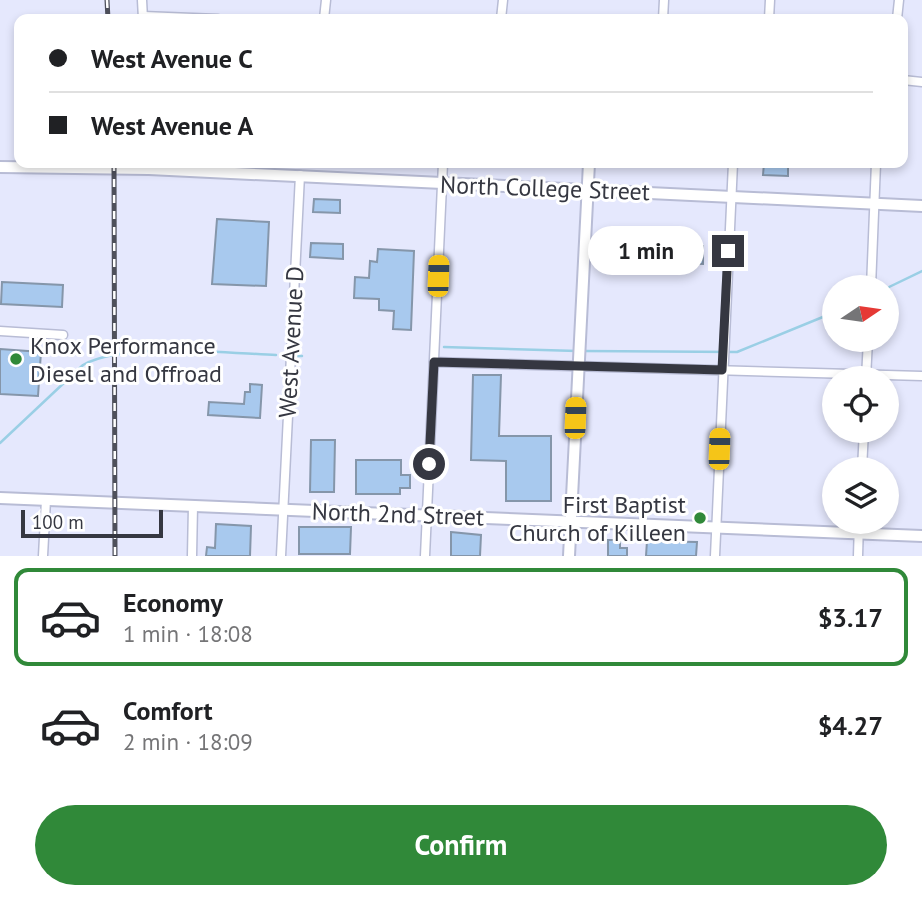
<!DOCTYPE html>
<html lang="en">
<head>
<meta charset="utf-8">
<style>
  :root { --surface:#fff; --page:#f2f2f2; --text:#202124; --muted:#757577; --line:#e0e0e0; --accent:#308939 }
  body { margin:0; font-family:"PT Sans",sans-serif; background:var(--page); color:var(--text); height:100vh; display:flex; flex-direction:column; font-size:26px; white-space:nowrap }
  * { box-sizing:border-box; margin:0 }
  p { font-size:23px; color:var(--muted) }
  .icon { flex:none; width:38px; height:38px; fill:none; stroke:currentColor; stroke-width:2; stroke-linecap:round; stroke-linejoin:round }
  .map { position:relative; height:556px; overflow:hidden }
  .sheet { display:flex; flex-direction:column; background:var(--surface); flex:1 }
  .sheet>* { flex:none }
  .guide { position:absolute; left:14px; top:14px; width:894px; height:154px; border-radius:14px; box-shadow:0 4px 10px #0003; display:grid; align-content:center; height:154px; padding:0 35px; background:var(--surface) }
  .needle { width:46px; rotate:77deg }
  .controls { position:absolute; left:822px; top:275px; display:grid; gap:14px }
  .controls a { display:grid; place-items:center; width:77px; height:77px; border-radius:50%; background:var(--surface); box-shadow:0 4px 10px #0003; font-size:35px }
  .scale { position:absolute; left:21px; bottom:18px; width:142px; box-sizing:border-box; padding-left:7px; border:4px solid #353741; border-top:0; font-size:19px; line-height:24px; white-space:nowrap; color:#353741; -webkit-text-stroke:5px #fff; paint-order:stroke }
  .end { position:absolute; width:32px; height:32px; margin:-16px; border:9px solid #353741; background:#fff; box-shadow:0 0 0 4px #fff }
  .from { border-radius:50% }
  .bubble { position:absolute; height:49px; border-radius:24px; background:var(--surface); box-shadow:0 4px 10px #0003; font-size:23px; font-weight:600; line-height:49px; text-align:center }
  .car { position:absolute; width:21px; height:42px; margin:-21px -10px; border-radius:9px; box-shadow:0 0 5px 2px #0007; background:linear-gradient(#f5c518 24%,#345 0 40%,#f5c518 0 76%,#345 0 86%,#f5c518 0) }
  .guide b { display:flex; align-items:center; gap:24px; height:66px; font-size:26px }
  .guide b+b { border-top:2px solid var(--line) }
  .guide i { width:18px; height:18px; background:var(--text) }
  ul { padding:12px 0 0; list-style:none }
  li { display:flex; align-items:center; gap:21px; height:98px; margin:0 14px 10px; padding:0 21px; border:4px solid transparent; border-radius:14px }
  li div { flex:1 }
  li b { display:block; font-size:26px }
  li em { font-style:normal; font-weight:600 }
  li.on { border-color:var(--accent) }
  li>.icon { width:63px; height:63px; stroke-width:1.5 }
  .button { display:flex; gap:14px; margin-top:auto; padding:14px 35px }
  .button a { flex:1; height:80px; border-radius:42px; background:var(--accent); color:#fff; font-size:28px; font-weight:600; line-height:80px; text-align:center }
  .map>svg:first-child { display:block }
</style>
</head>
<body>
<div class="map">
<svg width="922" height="556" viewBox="0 0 922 556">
  <rect width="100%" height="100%" fill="#e5e8fd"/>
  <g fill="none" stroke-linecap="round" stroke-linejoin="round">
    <g stroke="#9acfe5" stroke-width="2.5">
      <polyline points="887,288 922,271"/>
      <polyline points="444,347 577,351"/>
      <polyline points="583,351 737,352 835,312"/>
      <polyline points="295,356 302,356"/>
      <path d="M0,443L83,365C124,342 226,353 276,355"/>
    </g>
  </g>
  <g fill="#a8c9ee" stroke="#8596aa" stroke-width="2">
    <polygon points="764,163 788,163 788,176 763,175"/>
    <polygon points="314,199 340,200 340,213 313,212"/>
    <polygon points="217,219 269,222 266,286 212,284"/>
    <polygon points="311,243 343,244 343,259 310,257"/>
    <polygon points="658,243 703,246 703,264 657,262"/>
    <polygon points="378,249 414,251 411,330 393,329 394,311 379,310 379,299 354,298 355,277 369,278 370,261 377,262"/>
    <polygon points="2,282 63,285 62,307 1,304"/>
    <polygon points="0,349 41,352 38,396 0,394"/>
    <polygon points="473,375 501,375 499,436 551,436 551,501 506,501 506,461 471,460"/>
    <polygon points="250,384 262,385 260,418 208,415 209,402 244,404 245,392 250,392"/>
    <polygon points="311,440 335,440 334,492 310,492"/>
    <polygon points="356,460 401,460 401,475 410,475 410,488 400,488 400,494 356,494"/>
    <polygon points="216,524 251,526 250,556 206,556 207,547 215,548"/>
    <polygon points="299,527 351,527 350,554 299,554"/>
    <polygon points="451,532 481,535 480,556 451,556"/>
    <polygon points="608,540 620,540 620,548 627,548 627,556 608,556"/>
    <polygon points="647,541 697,542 696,556 646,556"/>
  </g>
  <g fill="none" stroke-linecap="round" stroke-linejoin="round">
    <g stroke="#b8bcd5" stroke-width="11">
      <g id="street">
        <polyline points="142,0 143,19"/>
        <polyline points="143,16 218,19"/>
        <polyline points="324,19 326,0"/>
        <polyline points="501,19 503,0"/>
        <polyline points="663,19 664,0"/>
        <polyline points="769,19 770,0"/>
        <polyline points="897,19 899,0"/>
        <polyline points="903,80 922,82"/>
        <polyline points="871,287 876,163"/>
        <polyline points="0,331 63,335"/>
        <polyline points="434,362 922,376"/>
        <polyline points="866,378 868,340"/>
        <polyline points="862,469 864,430"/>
        <polyline points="43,556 46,500"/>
        <polyline points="192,556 193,506"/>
        <polyline points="281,556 300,175"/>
        <polyline points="425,556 443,163"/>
        <polyline points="715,556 733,163"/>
        <polyline points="858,556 859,522"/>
      </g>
    </g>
    <g stroke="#b8bcd5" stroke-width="14">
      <g id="secondary">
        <polyline points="0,167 149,169 922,206"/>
        <polyline points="0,498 922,536"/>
        <polyline points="569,556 589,163"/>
      </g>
    </g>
    <use href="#street" stroke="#fff" stroke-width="8"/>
    <use href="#secondary" stroke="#fff" stroke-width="10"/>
    <g stroke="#4e505b" stroke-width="5">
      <g id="rail">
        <polyline points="107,0 108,19"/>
        <polyline points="114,163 115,556"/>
      </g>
    </g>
    <use href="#rail" stroke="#fff" stroke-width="2.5" stroke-dasharray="8" stroke-linecap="butt"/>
  </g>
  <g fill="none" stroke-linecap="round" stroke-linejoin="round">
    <polyline stroke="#353741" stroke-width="9" points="429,464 434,362 722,370 728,251"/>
  </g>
  <g fill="#308939" stroke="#fff" stroke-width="2.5">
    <circle cx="16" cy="359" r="7"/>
    <circle cx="700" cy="518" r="7"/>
  </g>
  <g text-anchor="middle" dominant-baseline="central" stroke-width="6" stroke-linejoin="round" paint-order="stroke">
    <g font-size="24" fill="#353741" stroke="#fff">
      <text transform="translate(545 188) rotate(2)">North College Street</text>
      <text transform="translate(291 342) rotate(-87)">West Avenue D</text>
      <text transform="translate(398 514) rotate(2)">North 2nd Street</text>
    </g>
    <g font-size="24" fill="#353741" stroke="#fff" text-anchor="start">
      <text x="30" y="345">Knox Performance<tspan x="30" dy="28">Diesel and Offroad</tspan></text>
      <text x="686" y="504" text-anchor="end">First Baptist<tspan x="686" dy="28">Church of Killeen</tspan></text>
    </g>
  </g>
</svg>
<div class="controls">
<a><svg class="needle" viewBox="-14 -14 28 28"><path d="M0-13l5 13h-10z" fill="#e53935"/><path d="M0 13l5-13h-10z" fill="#757577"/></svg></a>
<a><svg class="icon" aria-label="locate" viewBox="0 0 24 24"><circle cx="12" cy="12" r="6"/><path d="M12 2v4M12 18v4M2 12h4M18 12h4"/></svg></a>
<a><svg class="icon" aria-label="layers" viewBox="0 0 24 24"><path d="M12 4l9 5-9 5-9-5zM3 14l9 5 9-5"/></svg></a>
</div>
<div class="scale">100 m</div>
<i class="end from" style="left:429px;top:464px"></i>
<i class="end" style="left:728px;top:251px"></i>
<div class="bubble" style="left:588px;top:226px;width:116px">1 min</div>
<i class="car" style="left:438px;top:276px;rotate:2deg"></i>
<i class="car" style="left:575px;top:418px;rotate:2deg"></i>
<i class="car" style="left:719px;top:449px;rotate:2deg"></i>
<div class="guide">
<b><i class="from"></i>West Avenue C</b>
<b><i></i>West Avenue A</b>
</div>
</div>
<section class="sheet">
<ul>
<li class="on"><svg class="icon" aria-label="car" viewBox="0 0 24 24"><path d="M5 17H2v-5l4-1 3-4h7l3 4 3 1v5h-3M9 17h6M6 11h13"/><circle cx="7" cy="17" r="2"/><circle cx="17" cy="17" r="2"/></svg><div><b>Economy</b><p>1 min · 18:08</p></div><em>$3.17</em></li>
<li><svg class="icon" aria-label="car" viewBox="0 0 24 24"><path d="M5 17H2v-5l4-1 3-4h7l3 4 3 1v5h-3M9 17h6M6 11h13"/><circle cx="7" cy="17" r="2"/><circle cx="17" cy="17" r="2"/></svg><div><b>Comfort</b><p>2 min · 18:09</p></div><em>$4.27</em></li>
</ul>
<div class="button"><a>Confirm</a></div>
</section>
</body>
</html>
